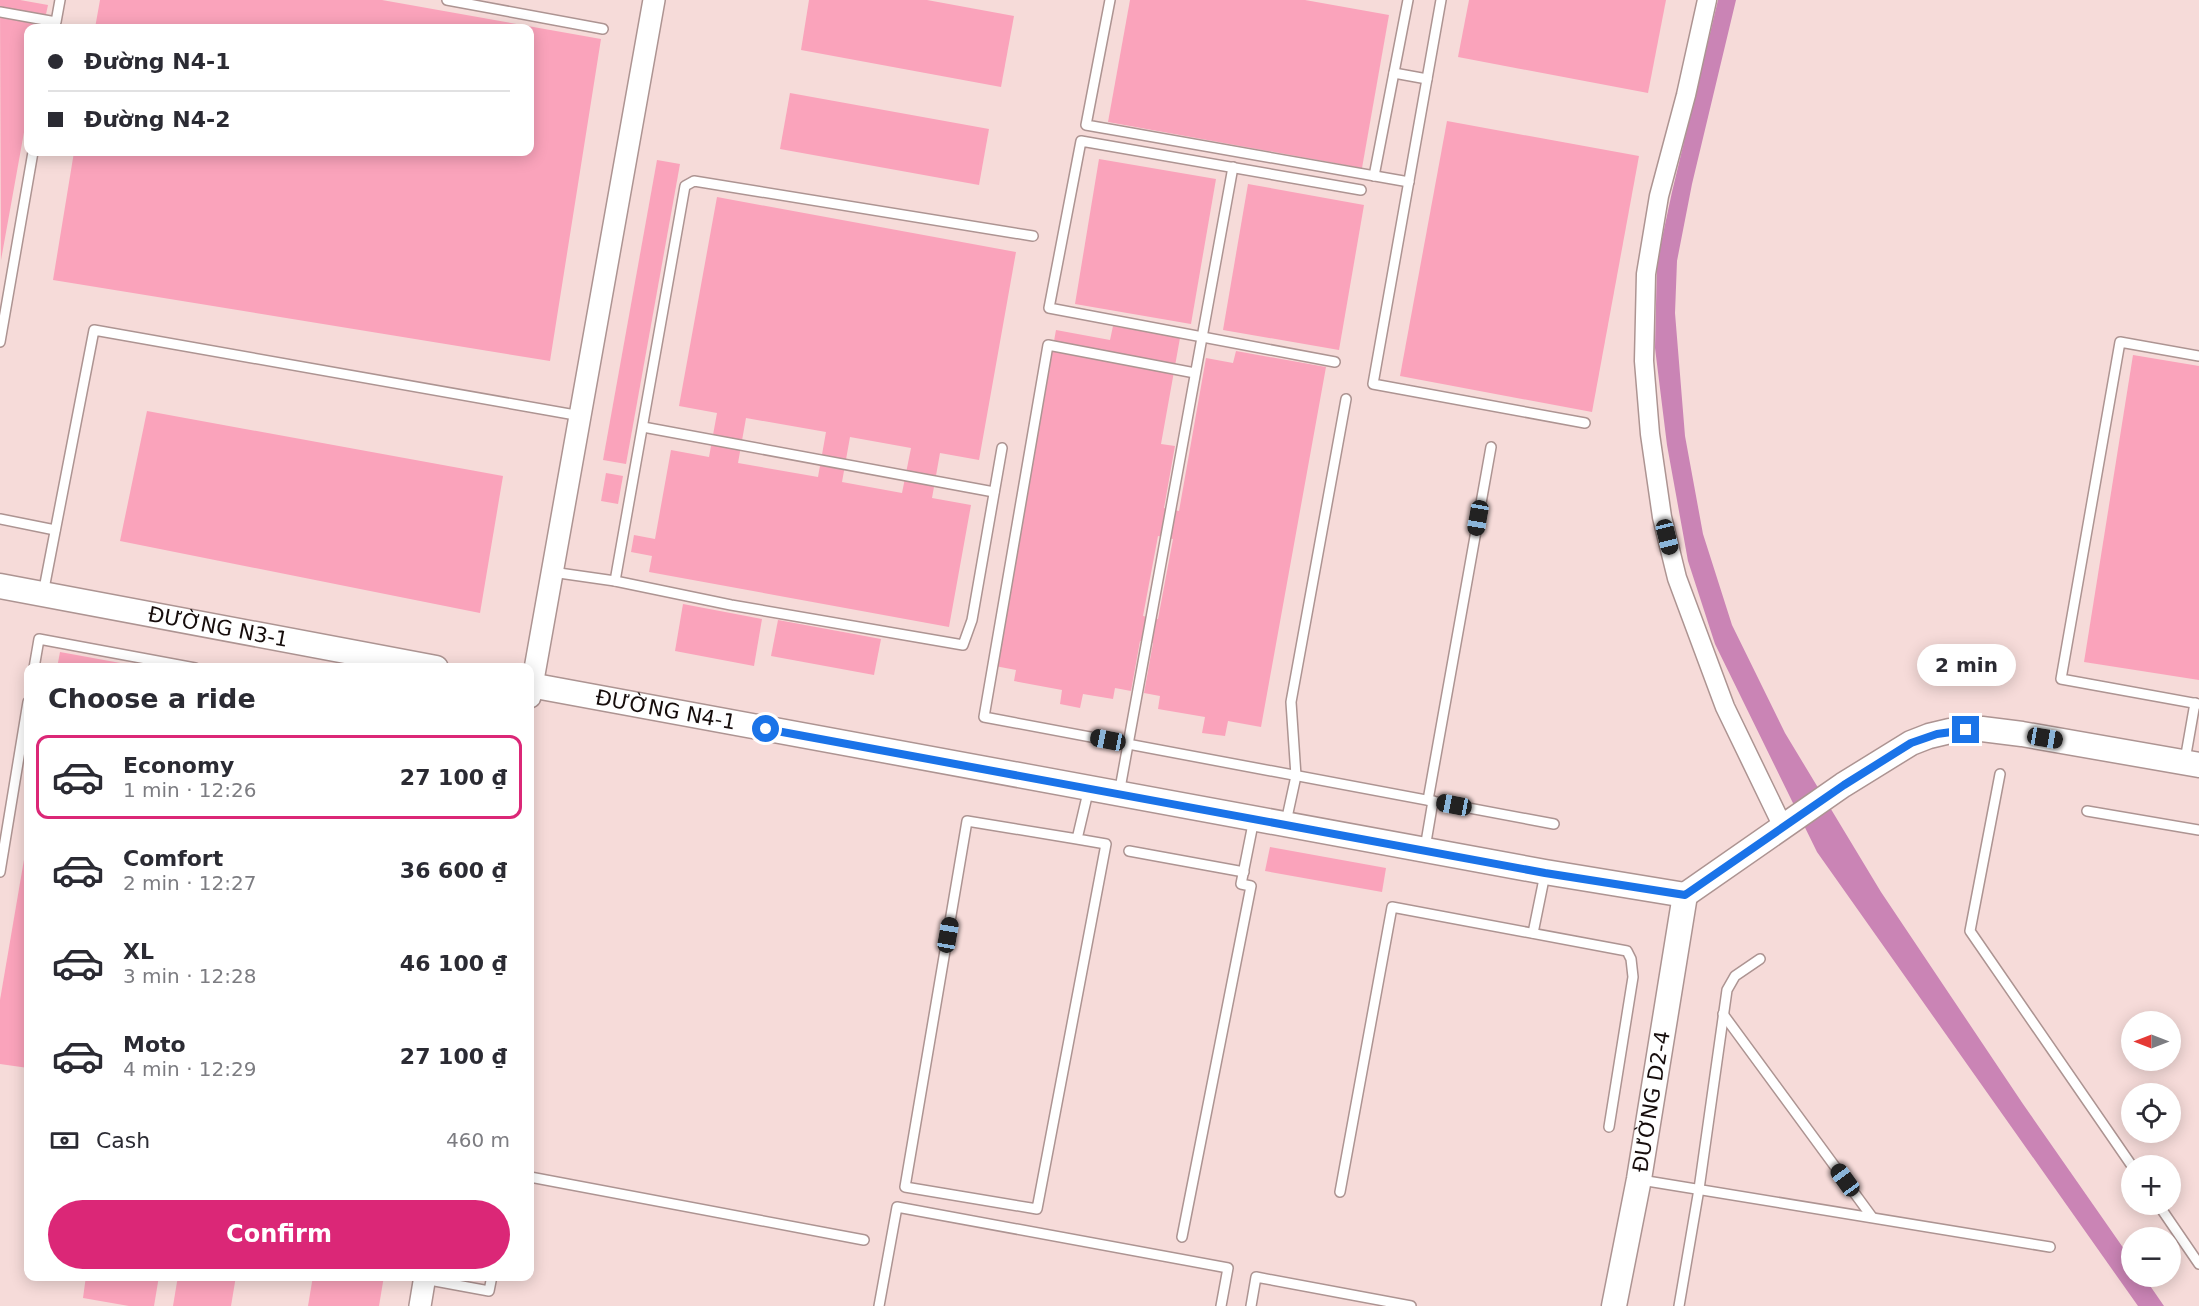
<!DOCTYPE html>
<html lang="en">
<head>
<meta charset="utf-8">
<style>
  :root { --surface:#fff; --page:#f7f7f7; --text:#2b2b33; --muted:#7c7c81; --line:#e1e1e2; --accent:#db2777 }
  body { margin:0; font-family:"DejaVu Sans",sans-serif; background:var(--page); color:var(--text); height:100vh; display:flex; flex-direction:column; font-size:22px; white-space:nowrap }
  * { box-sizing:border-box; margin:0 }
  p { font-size:20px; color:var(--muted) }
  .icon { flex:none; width:33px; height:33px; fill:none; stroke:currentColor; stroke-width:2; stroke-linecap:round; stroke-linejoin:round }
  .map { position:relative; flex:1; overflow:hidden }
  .drawer { position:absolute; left:24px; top:663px; width:510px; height:618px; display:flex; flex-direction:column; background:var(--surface); border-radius:12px; box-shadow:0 3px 15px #0003 }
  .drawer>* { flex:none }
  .hud { position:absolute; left:24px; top:24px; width:510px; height:132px; border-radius:12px; box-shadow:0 3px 15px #0003; display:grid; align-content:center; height:132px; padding:0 24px; background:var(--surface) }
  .needle { width:39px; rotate:270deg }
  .buttons { position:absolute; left:2121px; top:1011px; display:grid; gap:12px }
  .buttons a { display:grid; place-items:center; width:60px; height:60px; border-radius:50%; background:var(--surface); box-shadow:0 3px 15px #0003; font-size:30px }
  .end { position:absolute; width:27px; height:27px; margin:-14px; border:8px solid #1a73e8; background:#fff; box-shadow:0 0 0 3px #fff }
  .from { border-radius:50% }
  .bubble { position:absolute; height:42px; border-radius:21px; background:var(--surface); box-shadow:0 3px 15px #0003; font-size:20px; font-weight:700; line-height:42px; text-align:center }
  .car { position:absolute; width:18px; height:36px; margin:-18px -9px; border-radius:8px; box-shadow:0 0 4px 2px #0007; background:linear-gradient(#222 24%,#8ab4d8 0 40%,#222 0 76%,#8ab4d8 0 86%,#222 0) }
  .hud b { display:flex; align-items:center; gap:21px; height:57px; font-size:22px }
  .hud b+b { border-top:2px solid var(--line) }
  .hud i { width:15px; height:15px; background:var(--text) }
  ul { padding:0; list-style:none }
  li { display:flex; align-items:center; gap:18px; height:84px; margin:0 12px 9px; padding:0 12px; border:3px solid transparent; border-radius:12px }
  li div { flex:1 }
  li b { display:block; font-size:22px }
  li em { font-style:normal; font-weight:700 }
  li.active { border-color:var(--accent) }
  li>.icon { width:54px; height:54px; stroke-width:1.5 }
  h2 { padding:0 24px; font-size:27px; line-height:72px }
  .pay { display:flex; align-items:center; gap:15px; height:66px; padding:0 24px; font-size:22px }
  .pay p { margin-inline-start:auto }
  .button { display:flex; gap:12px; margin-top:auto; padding:12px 24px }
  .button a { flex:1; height:69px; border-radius:36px; background:var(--accent); color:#fff; font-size:24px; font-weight:700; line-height:69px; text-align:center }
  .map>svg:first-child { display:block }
</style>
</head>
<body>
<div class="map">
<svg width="2199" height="1306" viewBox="0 0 2199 1306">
  <rect width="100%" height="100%" fill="#f6dbd9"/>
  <polygon fill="#ca84b5" points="1718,0 1736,0 1692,184 1677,261 1675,313 1685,436 1703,534 1732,625 1785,733 1881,892 2023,1104 2131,1259 2132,1276 2144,1277 2164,1306 2138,1306 1817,852 1715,644 1688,561 1667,445 1655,348 1657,262 1672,192"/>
  <g fill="#faa3bb" fill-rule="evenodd">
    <polygon points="0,0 20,0 48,5 43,28 28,28 28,110 1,260"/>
    <polygon points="100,0 382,0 601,39 550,361 53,280 74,152 530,152 530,28 95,28"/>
    <polygon points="809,0 927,0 1014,16 1001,87 801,50"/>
    <polygon points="1130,0 1305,0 1389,15 1362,168 1108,122"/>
    <polygon points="1469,0 1666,0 1648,93 1458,57"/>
    <polygon points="790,93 989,129 979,185 780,149"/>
    <polygon points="1447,121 1639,156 1592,412 1400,376"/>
    <polygon points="1099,159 1216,179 1191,324 1075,304"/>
    <polygon points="657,160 680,164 626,464 603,460"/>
    <polygon points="1248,184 1364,205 1339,350 1223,330"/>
    <path d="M717,197L1016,252L979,460L940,453L932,498L971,505L949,627L649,572L652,556L631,552L634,535L655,539L671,450L709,457L717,413L679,406ZM746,418L826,432L818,477L738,463ZM850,437L911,448L902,493L842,482Z"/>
    <path d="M1113,326L1180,338L1161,444L1175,446L1164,508L1179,511L1206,358L1233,363L1236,351L1326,367L1261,727L1228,721L1225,736L1202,733L1205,717L1158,709L1160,696L1144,693L1153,643L1140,641L1131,691L1115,688L1113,699L1083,694L1080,708L1060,704L1062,690L1014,681L1016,670L995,666L1056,330L1110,340ZM1158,536L1173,539L1158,619L1143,616Z"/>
    <polygon points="2133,355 2199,366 2199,680 2084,662"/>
    <polygon points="147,411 503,476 480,613 120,541"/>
    <polygon points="606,473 623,476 618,504 601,501"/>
    <polygon points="683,604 762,619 754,666 675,651"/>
    <polygon points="778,620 881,639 874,675 771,656"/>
    <polygon points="60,652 137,666 137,668 57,668"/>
    <polygon points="27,842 28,842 28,1068 0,1064 0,1000"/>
    <polygon points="1270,847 1386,868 1382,892 1265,871"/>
    <polygon points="86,1276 159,1276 154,1306 129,1306 83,1298"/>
    <polygon points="178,1276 236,1276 231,1306 173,1306"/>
    <polygon points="313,1276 384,1276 379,1306 308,1306"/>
  </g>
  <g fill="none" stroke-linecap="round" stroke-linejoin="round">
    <g stroke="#ad9492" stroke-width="12">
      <g id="service">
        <polyline points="447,0 603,29"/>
        <polyline points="1110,0 1086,125 1409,182"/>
        <polyline points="1441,0 1373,384 1585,423"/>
        <polyline points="0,12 56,22 60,0"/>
        <polyline points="1394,73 1427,79"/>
        <polyline points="1374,176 1408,0"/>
        <polyline points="0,342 33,152"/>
        <polyline points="2199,356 2120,342 2061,679 2199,704"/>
        <polyline points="1335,362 1049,308 1081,141 1361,190"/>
        <polyline points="1195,373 1048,345 984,717 1554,824"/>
        <polyline points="643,427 994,492"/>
        <polyline points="0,519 55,530"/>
        <polyline points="552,572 615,581 731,605 963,645 972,620 1002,448"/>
        <polyline points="615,581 685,186 694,181 1033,236"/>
        <polyline points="43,594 94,330 581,416"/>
        <polyline points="34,668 39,639 195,668"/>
        <polyline points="2185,760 2195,703"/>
        <polyline points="2000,774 1970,931 2132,1166"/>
        <polyline points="1119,794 1233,167"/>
        <polyline points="1428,800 1491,447"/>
        <polyline points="2087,811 2199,830"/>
        <polyline points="1286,822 1296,776 1291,702 1346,399"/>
        <polyline points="1077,839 1106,844 1037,1209 905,1187 967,821 1077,839 1089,788"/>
        <polyline points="1425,848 1433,801"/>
        <polyline points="1129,851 1244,872"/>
        <polyline points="0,872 28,702"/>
        <polyline points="1533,933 1545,874"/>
        <polyline points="1723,1014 1872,1217"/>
        <polyline points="530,1177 864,1240"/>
        <polyline points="1641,1180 2050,1247"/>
        <polyline points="1340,1192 1392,907 1627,951 1631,959 1633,977 1609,1127"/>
        <polyline points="2158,1204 2199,1264"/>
        <polyline points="1182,1237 1251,886 1241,884 1254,819"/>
        <polyline points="424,1279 489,1291 492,1276"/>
        <polyline points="879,1306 897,1207 1228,1268 1221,1306"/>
        <polyline points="1251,1306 1256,1277 1411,1306"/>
        <polyline points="1679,1306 1699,1189 1727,990 1735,976 1760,959"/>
      </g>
    </g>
    <g stroke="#ad9492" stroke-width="21">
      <polyline id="minor" points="1707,0 1686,95 1659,196 1646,274 1644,361 1650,434 1662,517 1677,578 1725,707 1783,827"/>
    </g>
    <g stroke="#ad9492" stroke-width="24">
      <g id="tertiary">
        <polyline points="530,697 654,0"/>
        <polyline points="420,1306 425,1276"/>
      </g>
    </g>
    <g stroke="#ad9492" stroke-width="27">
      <g id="secondary">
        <path id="s1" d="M0,586L436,668"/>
        <path id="s2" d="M530,685L1545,872L1685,895"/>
        <polyline points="1685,895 1843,785 1911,743 1929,736 1950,731 1982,729 2022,734 2199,765"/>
        <path id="s3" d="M1614,1306L1639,1179L1685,895"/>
      </g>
    </g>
    <use href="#service" stroke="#fff" stroke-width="9"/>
    <use href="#minor" stroke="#fff" stroke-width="18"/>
    <use href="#tertiary" stroke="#fff" stroke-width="21"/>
    <use href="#secondary" stroke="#fff" stroke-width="24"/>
  </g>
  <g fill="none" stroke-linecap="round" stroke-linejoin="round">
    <polyline stroke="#1a73e8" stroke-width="8" points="766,729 1545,873 1685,895 1844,785 1911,743 1937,734 1966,730"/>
  </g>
  <g text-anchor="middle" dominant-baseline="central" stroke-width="4.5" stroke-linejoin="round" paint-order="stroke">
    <g font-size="21" fill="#160d0c" stroke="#fbebea">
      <text stroke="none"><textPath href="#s1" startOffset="222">ĐƯỜNG N3-1</textPath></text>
      <text stroke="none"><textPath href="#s2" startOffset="138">ĐƯỜNG N4-1</textPath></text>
      <text stroke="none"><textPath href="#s3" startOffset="208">ĐƯỜNG D2-4</textPath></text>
    </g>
  </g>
</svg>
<div class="buttons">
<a><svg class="needle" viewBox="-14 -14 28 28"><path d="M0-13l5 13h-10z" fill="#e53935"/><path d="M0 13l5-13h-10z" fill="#7c7c81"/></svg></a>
<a><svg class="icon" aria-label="locate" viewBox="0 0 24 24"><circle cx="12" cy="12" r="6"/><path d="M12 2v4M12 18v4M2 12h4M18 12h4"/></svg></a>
<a>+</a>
<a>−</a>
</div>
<i class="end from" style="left:766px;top:729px"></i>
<i class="end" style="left:1966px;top:730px"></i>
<div class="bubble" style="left:1917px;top:644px;width:99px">2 min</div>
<i class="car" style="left:1478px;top:518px;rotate:190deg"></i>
<i class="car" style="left:1667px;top:537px;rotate:166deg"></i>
<i class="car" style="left:2045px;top:738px;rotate:100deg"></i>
<i class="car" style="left:1108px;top:740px;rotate:281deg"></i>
<i class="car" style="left:1454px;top:805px;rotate:281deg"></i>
<i class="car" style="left:948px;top:935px;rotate:10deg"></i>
<i class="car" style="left:1845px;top:1180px;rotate:324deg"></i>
<div class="hud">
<b><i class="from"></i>Đường N4-1</b>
<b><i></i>Đường N4-2</b>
</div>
<section class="drawer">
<h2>Choose a ride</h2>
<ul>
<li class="active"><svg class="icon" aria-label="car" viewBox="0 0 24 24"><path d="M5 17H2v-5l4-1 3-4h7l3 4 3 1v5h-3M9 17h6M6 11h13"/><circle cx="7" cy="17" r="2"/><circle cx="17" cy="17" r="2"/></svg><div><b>Economy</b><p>1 min · 12:26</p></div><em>27 100 ₫</em></li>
<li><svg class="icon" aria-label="car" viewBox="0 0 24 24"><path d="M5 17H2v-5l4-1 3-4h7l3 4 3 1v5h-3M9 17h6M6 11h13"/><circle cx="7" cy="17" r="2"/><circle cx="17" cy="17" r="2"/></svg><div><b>Comfort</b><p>2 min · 12:27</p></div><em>36 600 ₫</em></li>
<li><svg class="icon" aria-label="car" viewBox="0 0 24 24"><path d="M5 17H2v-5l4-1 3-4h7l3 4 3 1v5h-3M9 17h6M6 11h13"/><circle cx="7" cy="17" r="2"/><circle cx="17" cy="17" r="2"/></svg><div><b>XL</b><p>3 min · 12:28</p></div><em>46 100 ₫</em></li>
<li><svg class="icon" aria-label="car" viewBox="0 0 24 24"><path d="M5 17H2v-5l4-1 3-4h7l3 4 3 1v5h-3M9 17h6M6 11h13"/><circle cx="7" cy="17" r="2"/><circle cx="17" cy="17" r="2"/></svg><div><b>Moto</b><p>4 min · 12:29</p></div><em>27 100 ₫</em></li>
</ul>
<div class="pay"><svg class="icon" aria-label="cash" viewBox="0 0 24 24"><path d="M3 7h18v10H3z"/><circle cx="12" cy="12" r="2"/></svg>Cash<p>460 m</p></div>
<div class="button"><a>Confirm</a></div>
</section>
</div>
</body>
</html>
